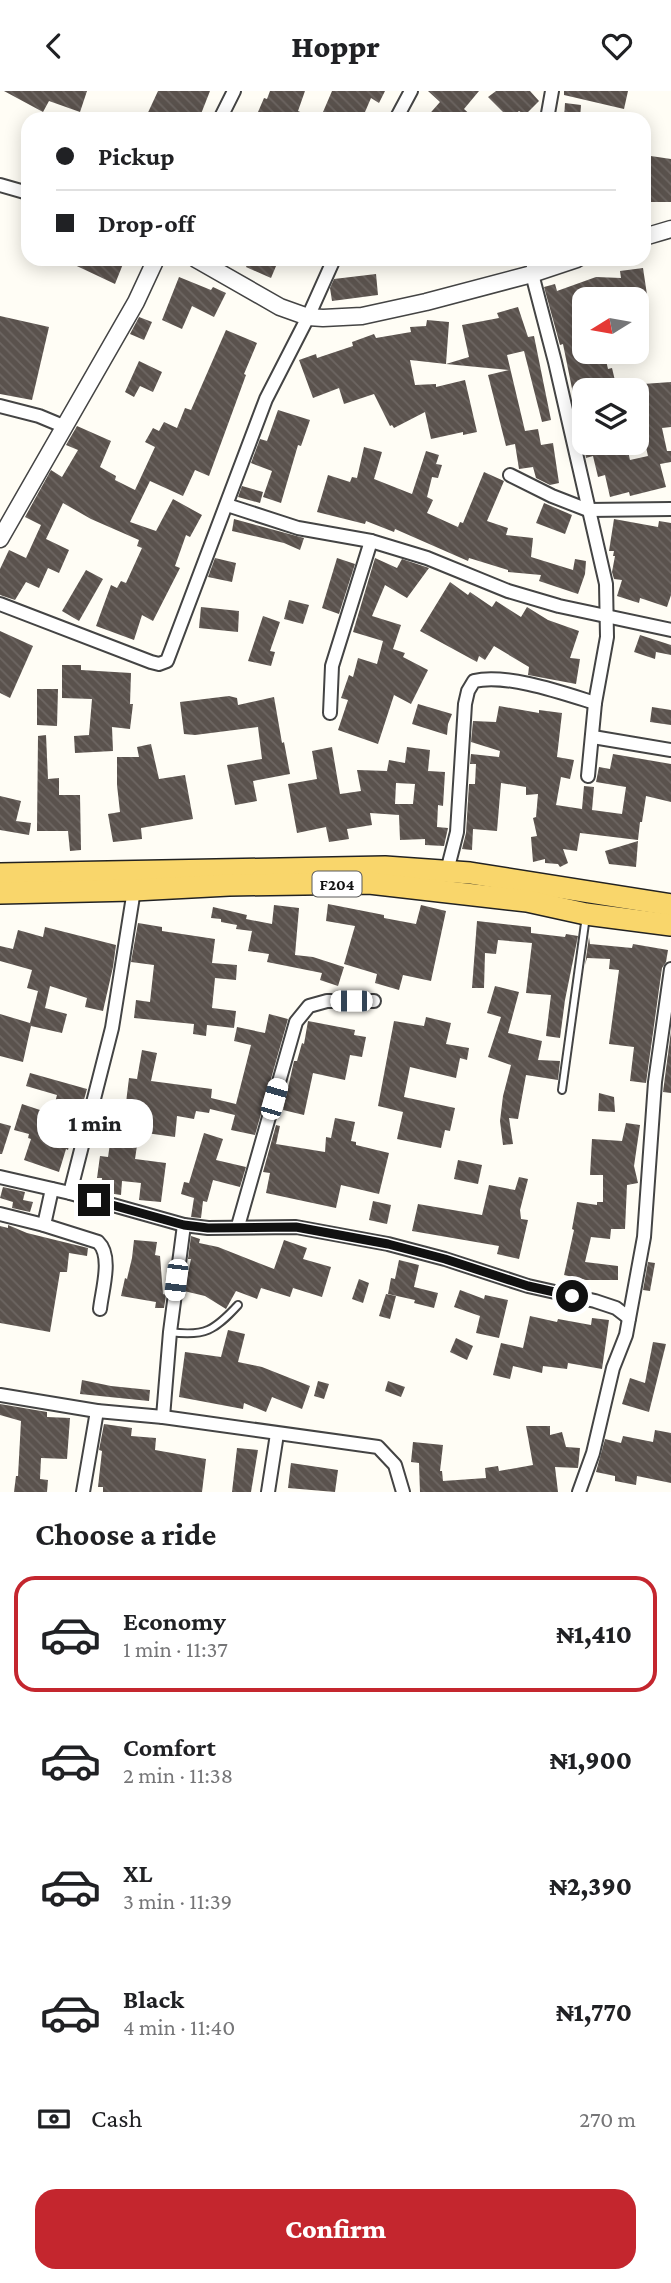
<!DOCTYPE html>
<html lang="en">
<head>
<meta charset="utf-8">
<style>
  :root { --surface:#fff; --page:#f6f6f6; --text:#202124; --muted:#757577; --line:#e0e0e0; --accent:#c4262e }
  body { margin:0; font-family:"Crimson Pro",serif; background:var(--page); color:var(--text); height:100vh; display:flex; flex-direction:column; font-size:26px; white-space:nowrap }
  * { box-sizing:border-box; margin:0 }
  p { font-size:23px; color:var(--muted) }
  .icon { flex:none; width:38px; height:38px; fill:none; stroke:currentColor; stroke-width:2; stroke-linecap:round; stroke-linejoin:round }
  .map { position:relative; height:1401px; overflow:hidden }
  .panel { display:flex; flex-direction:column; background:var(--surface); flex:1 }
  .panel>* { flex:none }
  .hud { position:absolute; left:21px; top:21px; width:630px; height:154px; border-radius:21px; box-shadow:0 4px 18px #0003; display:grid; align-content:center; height:154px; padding:0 35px; background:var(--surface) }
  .needle { width:46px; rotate:259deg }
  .controls { position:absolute; left:572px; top:196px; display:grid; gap:14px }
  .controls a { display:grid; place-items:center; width:77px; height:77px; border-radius:14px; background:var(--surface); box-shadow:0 4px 18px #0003; font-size:35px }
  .end { position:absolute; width:32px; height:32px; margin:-16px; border:9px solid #111; background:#fff; box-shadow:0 0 0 4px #fff }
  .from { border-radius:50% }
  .bubble { position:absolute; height:49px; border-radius:21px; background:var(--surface); box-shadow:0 4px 18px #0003; font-size:23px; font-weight:800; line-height:49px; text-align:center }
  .car { position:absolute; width:21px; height:42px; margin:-21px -10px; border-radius:9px; box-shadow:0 0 5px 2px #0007; background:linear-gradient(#fff 24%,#345 0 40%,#fff 0 76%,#345 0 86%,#fff 0) }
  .hud b { display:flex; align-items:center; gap:24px; height:66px; font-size:26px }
  .hud b+b { border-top:2px solid var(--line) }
  .hud i { width:18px; height:18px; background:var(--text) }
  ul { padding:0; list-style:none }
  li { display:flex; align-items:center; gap:21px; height:116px; margin:0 14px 10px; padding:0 21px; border:4px solid transparent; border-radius:21px }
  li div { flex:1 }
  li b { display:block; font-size:26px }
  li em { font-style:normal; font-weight:800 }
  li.selected { border-color:var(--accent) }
  li>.icon { width:63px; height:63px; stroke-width:1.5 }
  h2 { padding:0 35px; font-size:32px; line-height:84px }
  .pay { display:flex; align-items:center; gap:18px; height:77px; padding:0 35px; font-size:26px }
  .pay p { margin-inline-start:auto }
  .action { display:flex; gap:14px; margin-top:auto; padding:14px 35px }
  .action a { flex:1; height:80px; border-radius:21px; background:var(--accent); color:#fff; font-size:28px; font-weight:800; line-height:80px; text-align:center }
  header { display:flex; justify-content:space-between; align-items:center; height:91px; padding:0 35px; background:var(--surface); font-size:32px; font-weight:800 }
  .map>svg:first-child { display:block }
</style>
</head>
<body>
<header><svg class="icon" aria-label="back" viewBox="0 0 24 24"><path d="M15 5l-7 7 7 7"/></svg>Hoppr<svg class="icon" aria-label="heart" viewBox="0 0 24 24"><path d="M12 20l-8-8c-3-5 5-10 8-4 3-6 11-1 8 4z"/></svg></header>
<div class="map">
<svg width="671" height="1401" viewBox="0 0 671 1401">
  <defs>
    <pattern id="building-back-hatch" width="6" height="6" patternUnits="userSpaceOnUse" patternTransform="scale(1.75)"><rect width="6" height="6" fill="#5a524d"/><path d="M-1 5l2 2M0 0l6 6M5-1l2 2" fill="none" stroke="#6d6662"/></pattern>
  </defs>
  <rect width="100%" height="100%" fill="#fffdf5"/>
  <g fill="url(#building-back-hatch)" fill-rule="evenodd">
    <polygon points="4,0 87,0 80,21 49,10 43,21"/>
    <polygon points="158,0 210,0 199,28 145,28"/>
    <polygon points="270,0 305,0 298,20 316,28 255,28 264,7 267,8"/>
    <polygon points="332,0 385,0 379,12 371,7 362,28 320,28"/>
    <polygon points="428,0 479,0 464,18 475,28 425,28 440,11"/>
    <polygon points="496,0 530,0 539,10 525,24 519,20 510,28 488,6"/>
    <polygon points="564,0 628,0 624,18 564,4"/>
    <polygon points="565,12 581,14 580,28 564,27"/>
    <polygon points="644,64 671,68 671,111 644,111"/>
    <polygon points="62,168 125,168 115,193"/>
    <polygon points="250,168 279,168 271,187 246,176"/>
    <polygon points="643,177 649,217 637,219 637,208 584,208 584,261 604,261 608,278 612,277 617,298 584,299 584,352 615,352 617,359 627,356 630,369 648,365 645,352 649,351 643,293 671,291 671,336 662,337 667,360 671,360 671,371 660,373 666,396 630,405 629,401 610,406 605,384 598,386 593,365 586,367 563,253 560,254 544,196 555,193 557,200 596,186 621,187 620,180"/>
    <polygon points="376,183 378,204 332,210 330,197 334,188"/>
    <polygon points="179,186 211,199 213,196 226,202 214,226 192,215 182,238 162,229"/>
    <polygon points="518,216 528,246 534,245 551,329 542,331 524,260 507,264 525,340 538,338 541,354 553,352 559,392 550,394 536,387 533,376 519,378 515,353 506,355 488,284 509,279 446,273 469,266 462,234 499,227 497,222"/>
    <polygon points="0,225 49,236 32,309 0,303"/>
    <polygon points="139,226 152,231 144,249 130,243"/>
    <polygon points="427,229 449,231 446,273 410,269 415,294 436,293 436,296 465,289 477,341 463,344 463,341 431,348 425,321 394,337 392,334 390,335 374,303 344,313 339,297 313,307 299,269 316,263 317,267 353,255 352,251 374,243 376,247 411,241 410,236 426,235"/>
    <polygon points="226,239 257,252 244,283 246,284 209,385 195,379 183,405 150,390 130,431 156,440 173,408 202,424 190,446 186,444 175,475 180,477 153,530 142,524 134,549 96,535 111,494 117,497 121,490 126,492 142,457 137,455 139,449 91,428 63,412 46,448 69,459 59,482 48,477 39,497 26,491 15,509 0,504 0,478 9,459 26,467 41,434 25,426 51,379 62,386 78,359 66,354 77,335 111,350 100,376 116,385 115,389 135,399 155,356 145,351 153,337 159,340 164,331 177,337 185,317 191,319"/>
    <polygon points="139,270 162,281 153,301 140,295 134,306 125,301"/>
    <polygon points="278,319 310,329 301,355 298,354 281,412 263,406 272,380 251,372 260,348 267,350"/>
    <polygon points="364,356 382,361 374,388 412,403 426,360 439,364 436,373 442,374 438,387 432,386 427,406 433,409 427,422 458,436 460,431 463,432 484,381 504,390 487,430 508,437 506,444 533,447 531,466 573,479 575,468 586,470 585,483 578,503 539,490 541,484 508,481 508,479 469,467 468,470 395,438 394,441 366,430 365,433 317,421 328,384 350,391 352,386 357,387"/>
    <polygon points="242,395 263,401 260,412 238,406"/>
    <polygon points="544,412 572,424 565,443 536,432"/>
    <polygon points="234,428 304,447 300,459 284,452 232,440"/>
    <polygon points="614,428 658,436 659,430 671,432 671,504 667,516 640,507 639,512 617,505 622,489 614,488 612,481 615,465 613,465 614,460 609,460"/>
    <polygon points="215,467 236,472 232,491 208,486"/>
    <polygon points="337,467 355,473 339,523 322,517"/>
    <polygon points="375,467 397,477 402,468 429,477 407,507 385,494 372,525 401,534 393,558 405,562 403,566 428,579 411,613 394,604 378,653 338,639 348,609 341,607 349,584 353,586 358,567 377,573 383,550 353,541"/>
    <polygon points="86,479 103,488 79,530 62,520"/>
    <polygon points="450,491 468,504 470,501 492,516 496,510 521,526 527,516 548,529 579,540 570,567 580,568 576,593 528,584 529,576 494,555 485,569 479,565 477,571 420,540"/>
    <polygon points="289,509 309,514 303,533 284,528"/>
    <polygon points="201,516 239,520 238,541 199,537"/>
    <polygon points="263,525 280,531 270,560 275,561 271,575 248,570"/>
    <polygon points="0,540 33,555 10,607 0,602"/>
    <polygon points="640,544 671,554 671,564 656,561 655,568 634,561"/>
    <polygon points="62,574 81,574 81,579 131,582 130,613 133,613 130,638 112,636 113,660 75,662 74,645 89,644 92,608 62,607"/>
    <polygon points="37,598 58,598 57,635 37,634"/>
    <polygon points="229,605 237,607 238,614 274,606 282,652 284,651 290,683 253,690 257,710 235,714 227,674 262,668 258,636 195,644 184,643 180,611"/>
    <polygon points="418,613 452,623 448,633 447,644 412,633"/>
    <polygon points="499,615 539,622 539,619 562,622 557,666 574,669 570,688 561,686 556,714 582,718 584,695 594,696 592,719 622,723 626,696 596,691 599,676 610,678 613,663 671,673 671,711 646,705 642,731 640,731 638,749 580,742 577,760 563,758 568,772 560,776 558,773 545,772 545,768 533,771 531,746 537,745 533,727 536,726 538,703 526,704 526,696 501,692 497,740 473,738 472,759 462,758 466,742 469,693 475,693 476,673 470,673 471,663 499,666 500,660 471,651 473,630 496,631"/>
    <polygon points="652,616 671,619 671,634 650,631"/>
    <polygon points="46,644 48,688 59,687 59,704 80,704 81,759 70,760 68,740 37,740 38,645"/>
    <polygon points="151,653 159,688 185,684 193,728 141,737 142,748 113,751 108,723 120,721 117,694 117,666 139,666 137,656"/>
    <path d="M332,656L340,703L361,700L357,679L387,680L389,669L405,672L407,656L430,659L428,680L445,681L443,715L438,714L437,736L448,737L444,755L425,754V748L400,749L399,724L370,722L372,734L347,738L349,748L329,751L326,736L297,742L288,693L317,688L312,660ZM396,692L415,693L413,713H395Z"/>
    <polygon points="0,705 21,710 16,730 31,732 29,744 0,739"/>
    <polygon points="638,750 636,776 609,773 605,760"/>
    <polygon points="328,813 384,824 384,827 416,833 421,814 446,820 431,890 403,884 399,899 375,892 377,883 344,873 355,835 326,830"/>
    <polygon points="274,814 299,817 295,864 313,866 344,876 338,895 320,889 322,882 267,871 269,863 248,860 252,840 236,838 237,834 221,831 221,828 211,827 213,816 247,824 246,828 272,833"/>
    <polygon points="477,830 531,836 531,842 565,846 566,843 578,845 565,909 560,947 546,945 551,904 526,902 532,852 498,849 496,863 485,862 484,897 472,897"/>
    <polygon points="138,832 162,836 162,840 215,848 212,872 237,874 236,889 215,887 212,917 236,920 234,937 207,934 206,945 193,943 194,933 134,927 136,909 150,911 154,874 131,871"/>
    <polygon points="45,836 116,854 113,876 103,920 85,916 87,907 50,895 45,917 67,923 62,942 31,935 23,971 0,965 0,923 30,932 38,900 27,897 32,879 0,870 0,855 13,858 18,839 43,846"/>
    <polygon points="589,846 590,853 632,857 633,853 668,859 666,871 662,877 646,992 630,990 634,956 609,953 619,879 609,878 610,868 587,867 585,874"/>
    <polygon points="495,895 519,901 508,942 542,950 538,969 560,970 558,989 526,984 518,1028 509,1027 513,1053 503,1054 500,1030 503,1005 511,974 488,966 501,926 487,922"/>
    <polygon points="269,923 288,928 255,1044 231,1039 235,1024 210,1018 209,1022 196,1020 194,1028 177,1025 175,1046 139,1041 135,1068 166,1072 161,1111 139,1109 141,1092 122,1090 121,1104 101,1101 102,1087 97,1087 100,1065 108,1066 115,1019 125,1020 129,987 137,988 142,959 157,962 151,990 212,998 211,1007 236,1013 251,954 234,950 237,936 265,942"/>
    <polygon points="426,926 451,932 446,953 469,957 467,969 460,967 456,987 410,976 404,1006 455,1017 450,1040 445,1039 441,1057 397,1048 403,1021 378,1015 394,930 424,935"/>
    <polygon points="308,930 355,939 354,944 366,946 362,966 350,964 345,989 313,982 304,1024 283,1019 294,970 297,970 302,952 304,953"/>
    <polygon points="671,940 671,1002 663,1001"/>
    <polygon points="30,982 87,998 83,1012 80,1011 68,1059 66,1058 59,1081 24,1069 31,1048 28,1047 29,1043 14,1039 22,1013 52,1023 57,1004 26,995"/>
    <polygon points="599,1002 614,1006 615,1021 598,1020"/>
    <polygon points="335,1027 355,1031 351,1050 356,1051 356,1054 389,1062 379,1103 341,1094 336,1117 266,1102 270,1082 263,1081 276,1034 280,1035 276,1053 325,1061 326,1046 331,1047"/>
    <polygon points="0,1032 11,1035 2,1063 0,1063"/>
    <polygon points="626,1032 640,1034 634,1075 638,1092 627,1094 625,1138 611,1138 610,1148 591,1146 585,1171 618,1175 618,1189 586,1189 564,1184 574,1139 572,1138 577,1111 597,1114 597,1111 603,1111 603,1084 590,1084 592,1048 622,1050"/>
    <polygon points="204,1042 223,1048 216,1069 246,1076 240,1096 213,1089 207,1111 203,1110 201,1127 191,1126 194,1107 181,1103 184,1091 189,1092"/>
    <polygon points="458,1069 482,1074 478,1093 454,1088"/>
    <polygon points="519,1086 528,1088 520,1119 521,1128 528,1129 519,1168 497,1163 499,1155 412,1140 418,1113 482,1124 489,1094 515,1099"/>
    <polygon points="3,1096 25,1101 23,1109 33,1111 30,1121 12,1117 13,1111 0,1107"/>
    <polygon points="373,1110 391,1114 387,1133 369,1129"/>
    <polygon points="8,1134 27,1142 88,1157 87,1165 69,1162 67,1181 60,1181 50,1241 0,1232 0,1135 8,1137"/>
    <polygon points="191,1145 200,1148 199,1152 218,1156 274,1178 284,1149 307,1157 303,1168 331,1176 322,1206 293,1197 290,1206 261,1197 257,1208 236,1200 226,1218 205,1205 184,1200 191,1168 188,1168"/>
    <polygon points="134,1149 157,1151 155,1164 160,1165 163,1203 166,1204 164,1217 155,1217 156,1211 121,1205 125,1187 127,1188 132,1167"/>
    <polygon points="399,1169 419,1174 414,1196 438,1202 434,1217 414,1212 415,1209 388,1203 391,1187 395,1188"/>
    <polygon points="648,1171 655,1172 650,1200 643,1199"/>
    <polygon points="359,1188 369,1192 363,1212 352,1208"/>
    <polygon points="460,1199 484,1208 485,1204 508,1209 499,1247 476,1242 480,1225 454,1216"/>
    <polygon points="386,1203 396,1205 390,1228 379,1225"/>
    <polygon points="530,1225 557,1231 558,1228 591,1234 592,1227 609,1229 602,1278 568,1272 567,1278 543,1275 542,1282 513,1275 510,1288 493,1284 501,1252 523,1257"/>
    <polygon points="228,1239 245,1243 238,1271 262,1276 310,1295 302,1318 272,1306 266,1321 244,1312 243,1318 179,1306 185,1261 221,1266"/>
    <polygon points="456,1247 473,1255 467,1269 450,1261"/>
    <polygon points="653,1251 666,1253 649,1321 622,1313 630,1287 645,1292"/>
    <polygon points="82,1289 111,1295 150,1299 149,1310 80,1303"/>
    <polygon points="318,1290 329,1293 324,1308 314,1305"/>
    <polygon points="388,1290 405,1296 401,1306 385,1300"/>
    <polygon points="0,1313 47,1321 47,1326 70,1327 67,1368 41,1367 40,1388 48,1389 47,1401 14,1401 16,1385 18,1385 21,1330 0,1324"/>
    <polygon points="104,1333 132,1337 131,1345 156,1347 155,1359 206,1368 202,1401 103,1401 103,1396 98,1396 102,1360 99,1359"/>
    <polygon points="526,1335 550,1335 550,1344 562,1341 566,1356 580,1357 578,1377 555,1376 558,1401 420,1401 419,1372 411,1371 413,1351 443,1354 440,1380 442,1380 443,1390 486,1387 485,1377 498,1375 499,1380 533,1374"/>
    <polygon points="655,1339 671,1342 671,1392 637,1385 636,1394 615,1390 615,1385 596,1381 605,1348 621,1352 623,1345 653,1351"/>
    <polygon points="237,1357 258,1359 251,1401 232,1401"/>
    <polygon points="291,1372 338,1379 335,1401 288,1397"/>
  </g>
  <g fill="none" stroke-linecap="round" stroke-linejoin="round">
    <g stroke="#444" stroke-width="10">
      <g id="service">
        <polyline points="562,999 586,825"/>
        <path d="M170,1241C205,1246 215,1239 238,1214"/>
      </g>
    </g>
    <g stroke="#444" stroke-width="16">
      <g id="minor">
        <polyline points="220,28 234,0"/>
        <polyline points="396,28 411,0"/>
        <polyline points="547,28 552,0"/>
        <polyline points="0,94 28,102"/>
        <polyline points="534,168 532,183 555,271 606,493 607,546 595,612 588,685"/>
        <polyline points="0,315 39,325 63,335"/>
        <polyline points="510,384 552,405 588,419 671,418"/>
        <polyline points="227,414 298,437 371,450 427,467 508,500 559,515 671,539"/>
        <polyline points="0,513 151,571 159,573 167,570 266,308 308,226 334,168"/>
        <polyline points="330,622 332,575 371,450"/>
        <polyline points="593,646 671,659"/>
        <path d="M447,780L457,741L465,613L468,600L474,590C506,582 563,602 595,612"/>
        <polyline points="0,1086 70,1102 184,1134 208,1137 296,1136 388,1153 445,1168 528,1195 595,1210 616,1217 629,1227"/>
        <polyline points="70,1102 112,937 134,799"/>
        <path d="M0,1123L44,1134L98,1151C113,1165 102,1199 100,1218"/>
        <polyline points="44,1134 52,1098"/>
        <polyline points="238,1135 296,931 309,915 327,910 374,910"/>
        <polyline points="0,1304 97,1320 163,1326 378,1356 395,1374 403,1401"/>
        <polyline points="163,1326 170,1241 184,1134"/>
        <polyline points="83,1401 97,1320"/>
        <polyline points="268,1401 277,1343"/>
        <polyline points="579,1401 593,1362 613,1277 626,1244 644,1146 655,991 671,878"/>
      </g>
    </g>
    <g stroke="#444" stroke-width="19">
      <g id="tertiary">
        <polyline points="644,146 671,138"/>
        <polyline points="196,168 280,216 308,226 323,227 362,225 426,211 532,183 577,168"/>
        <polyline points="0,448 136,211 156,168"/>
      </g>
    </g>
    <g stroke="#222" stroke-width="24">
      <g id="primary">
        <polyline points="0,783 385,776 470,782 671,814"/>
        <polyline points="0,802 134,799 229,794 369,792 527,810 586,823 671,834"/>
      </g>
    </g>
    <use href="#service" stroke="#fff" stroke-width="6"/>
    <use href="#minor" stroke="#fff" stroke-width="12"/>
    <use href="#tertiary" stroke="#fff" stroke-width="16"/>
    <use href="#primary" stroke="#f9d66b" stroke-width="21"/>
  </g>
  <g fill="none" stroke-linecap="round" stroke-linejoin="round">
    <polyline stroke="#111" stroke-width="9" points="94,1109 184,1134 208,1137 296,1136 388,1153 445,1168 528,1195 572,1205"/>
  </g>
  <g text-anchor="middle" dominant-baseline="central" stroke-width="7" stroke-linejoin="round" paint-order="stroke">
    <rect fill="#fff" stroke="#585858" stroke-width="2" x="312.5" y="780.5" width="49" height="25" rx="5"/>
    <g font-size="16" font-weight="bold" fill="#111">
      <text x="337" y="793">F204</text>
    </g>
  </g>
</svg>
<div class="controls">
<a><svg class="needle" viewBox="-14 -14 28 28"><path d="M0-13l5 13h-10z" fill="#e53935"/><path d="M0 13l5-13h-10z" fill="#757577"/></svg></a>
<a><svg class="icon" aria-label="layers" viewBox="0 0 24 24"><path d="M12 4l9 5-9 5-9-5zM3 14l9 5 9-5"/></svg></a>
</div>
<i class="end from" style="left:572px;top:1205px"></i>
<i class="end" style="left:94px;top:1109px"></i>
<div class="bubble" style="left:37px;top:1008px;width:116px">1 min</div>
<i class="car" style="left:351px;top:910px;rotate:270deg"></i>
<i class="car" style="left:274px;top:1008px;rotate:16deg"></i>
<i class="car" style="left:176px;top:1189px;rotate:187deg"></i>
<div class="hud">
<b><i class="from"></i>Pickup</b>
<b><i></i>Drop-off</b>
</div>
</div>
<section class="panel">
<h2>Choose a ride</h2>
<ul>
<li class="selected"><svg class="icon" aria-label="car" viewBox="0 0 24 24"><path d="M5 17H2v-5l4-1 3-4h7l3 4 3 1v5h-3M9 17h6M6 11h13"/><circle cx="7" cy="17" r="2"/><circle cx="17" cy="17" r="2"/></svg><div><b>Economy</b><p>1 min · 11:37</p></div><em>₦1,410</em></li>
<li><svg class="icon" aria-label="car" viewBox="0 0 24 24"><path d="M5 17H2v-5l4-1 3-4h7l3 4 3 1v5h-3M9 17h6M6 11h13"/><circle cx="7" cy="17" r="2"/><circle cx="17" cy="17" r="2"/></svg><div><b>Comfort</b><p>2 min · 11:38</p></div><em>₦1,900</em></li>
<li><svg class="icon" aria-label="car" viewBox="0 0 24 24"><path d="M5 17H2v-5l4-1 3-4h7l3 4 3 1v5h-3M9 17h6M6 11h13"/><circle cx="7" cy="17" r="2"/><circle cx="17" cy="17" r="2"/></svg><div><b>XL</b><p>3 min · 11:39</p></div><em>₦2,390</em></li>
<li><svg class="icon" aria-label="car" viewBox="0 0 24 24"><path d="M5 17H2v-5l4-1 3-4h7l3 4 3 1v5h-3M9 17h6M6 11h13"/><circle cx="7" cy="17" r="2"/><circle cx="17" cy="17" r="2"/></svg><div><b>Black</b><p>4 min · 11:40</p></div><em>₦1,770</em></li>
</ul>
<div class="pay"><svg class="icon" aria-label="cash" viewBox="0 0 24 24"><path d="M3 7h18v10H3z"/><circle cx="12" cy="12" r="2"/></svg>Cash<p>270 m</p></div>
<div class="action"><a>Confirm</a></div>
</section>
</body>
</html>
